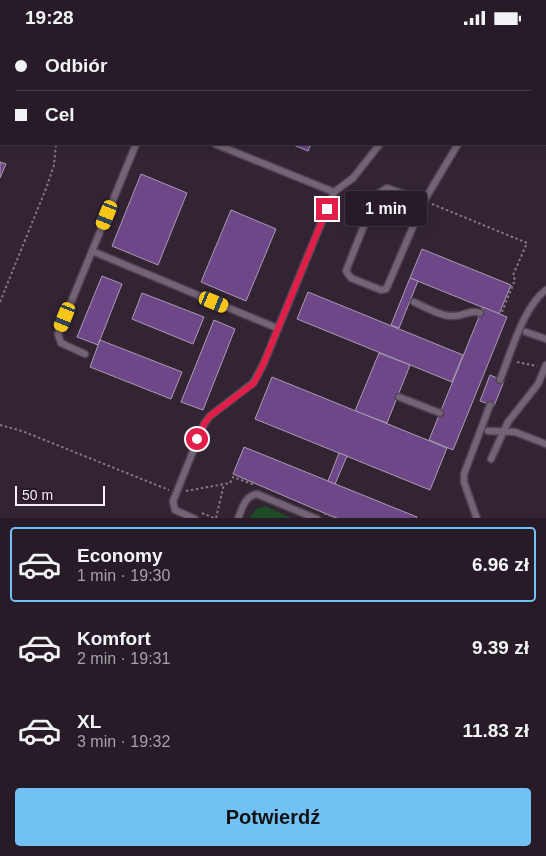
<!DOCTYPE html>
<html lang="pl">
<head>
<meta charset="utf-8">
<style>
  :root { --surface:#261b27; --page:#2e242f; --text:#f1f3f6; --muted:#a4a1a7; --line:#423944; --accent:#71c1f5 }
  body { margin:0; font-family:Helvetica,sans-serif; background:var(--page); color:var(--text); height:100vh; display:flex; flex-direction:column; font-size:19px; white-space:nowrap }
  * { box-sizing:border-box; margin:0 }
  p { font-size:16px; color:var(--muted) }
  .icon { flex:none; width:28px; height:28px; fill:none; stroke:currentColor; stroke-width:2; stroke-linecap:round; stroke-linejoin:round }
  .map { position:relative; height:483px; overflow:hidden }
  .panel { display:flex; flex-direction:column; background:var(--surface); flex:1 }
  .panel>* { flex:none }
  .banner { position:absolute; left:0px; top:0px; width:546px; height:110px; box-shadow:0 2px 8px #0003,0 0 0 1px var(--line); display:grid; align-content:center; height:110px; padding:0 15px; background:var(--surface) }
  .scale { position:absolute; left:15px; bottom:12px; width:90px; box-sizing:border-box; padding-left:5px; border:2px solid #f6ecf6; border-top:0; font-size:14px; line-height:18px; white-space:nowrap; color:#f6ecf6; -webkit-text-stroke:4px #291a2a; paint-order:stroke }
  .end { position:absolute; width:22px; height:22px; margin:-11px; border:6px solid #e11d48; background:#fff; box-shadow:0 0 0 2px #fff }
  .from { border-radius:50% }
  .bubble { position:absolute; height:35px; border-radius:5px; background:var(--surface); box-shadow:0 2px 8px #0003,0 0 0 1px var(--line); font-size:16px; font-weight:600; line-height:35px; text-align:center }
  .car { position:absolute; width:15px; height:30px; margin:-15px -8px; border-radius:6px; box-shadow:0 0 4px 1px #0007; background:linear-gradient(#f5c518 24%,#345 0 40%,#f5c518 0 76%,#345 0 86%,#f5c518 0) }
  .banner b { display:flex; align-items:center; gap:18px; height:48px; font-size:19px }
  .banner b+b { border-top:1px solid var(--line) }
  .banner i { width:12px; height:12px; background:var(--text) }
  ul { padding:9px 0 0; list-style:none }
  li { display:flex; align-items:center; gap:15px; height:75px; margin:0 10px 8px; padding:0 5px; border:2px solid transparent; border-radius:5px }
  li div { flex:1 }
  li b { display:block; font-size:19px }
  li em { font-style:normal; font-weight:600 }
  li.current { border-color:var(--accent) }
  li>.icon { width:45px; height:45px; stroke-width:1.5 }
  .button { display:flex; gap:10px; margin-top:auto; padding:10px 15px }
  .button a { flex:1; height:58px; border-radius:5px; background:var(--accent); color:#111; font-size:20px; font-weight:600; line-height:58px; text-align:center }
  .status { display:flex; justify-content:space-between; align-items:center; height:35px; padding:0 25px; background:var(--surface); direction:ltr }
  .status svg { height:14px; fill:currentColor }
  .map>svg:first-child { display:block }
</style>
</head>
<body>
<div class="status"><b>19:28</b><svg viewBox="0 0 49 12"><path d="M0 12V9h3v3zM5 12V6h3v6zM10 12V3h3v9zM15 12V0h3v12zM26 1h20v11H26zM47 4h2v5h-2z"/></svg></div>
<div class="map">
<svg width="546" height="484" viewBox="0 0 546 484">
  <rect width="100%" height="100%" fill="#332434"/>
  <polygon fill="#1c4b26" points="265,471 289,482 288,483 250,483 256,474"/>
  <g fill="#6e4789" stroke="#a99cb3">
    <polygon points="79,0 111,0 114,1 78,1"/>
    <polygon points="291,109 311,109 308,116"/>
    <polygon points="0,127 6,129 0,143"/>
    <polygon points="141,139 187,158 158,230 112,211"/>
    <polygon points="231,175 276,194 246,266 201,247"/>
    <polygon points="422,214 511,250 499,279 410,243"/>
    <polygon points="102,241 122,249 98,310 77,302"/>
    <polygon points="410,243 418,246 399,293 391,290"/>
    <polygon points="308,257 463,320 452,347 297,284"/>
    <polygon points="142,258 204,282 193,309 132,284"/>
    <polygon points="483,272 507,282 453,415 429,405"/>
    <polygon points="214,285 235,294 203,375 181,367"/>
    <polygon points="100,305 182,337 171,364 90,332"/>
    <polygon points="379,318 410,330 387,388 355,376"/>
    <polygon points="490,340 504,346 494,371 480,366"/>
    <polygon points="272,342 447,413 430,455 255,384"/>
    <polygon points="244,412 417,482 416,484 339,484 324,478 233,439"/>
    <polygon points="339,418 347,421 335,449 328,446"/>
  </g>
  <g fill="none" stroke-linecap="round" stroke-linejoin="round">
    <g stroke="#4f4350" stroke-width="9">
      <g id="service">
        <polyline points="348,0 351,1"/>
        <polyline points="179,1 180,0"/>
        <polyline points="457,1 458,0"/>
        <polyline points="497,1 497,0"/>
        <polyline points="215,109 334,157"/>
        <polygon points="387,153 424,166 388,250 386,254 381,255 351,243 346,236 376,160"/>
        <polyline points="424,166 458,109"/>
        <polyline points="92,216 277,293"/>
        <path d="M414,267C425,272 440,281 452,281C463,282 469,274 480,278"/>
        <polyline points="526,297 546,304"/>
        <polyline points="85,319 61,308 58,299 136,109"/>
        <path d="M500,345C511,318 523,272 546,255"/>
        <polyline points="399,362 440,378"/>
        <polyline points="488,396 515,397 546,409"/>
        <polyline points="491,424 508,387 538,349 546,330"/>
        <polyline points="195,484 175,475 173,466 204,389 210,381 253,348 263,330 334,157 353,143 380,109"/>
        <path d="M238,484C242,473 245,461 257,459L317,484"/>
        <polyline points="477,484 464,447 464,439 490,370"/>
      </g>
    </g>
    <g stroke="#4f4350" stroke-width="15">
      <polyline id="minor" points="0,21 1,22"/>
    </g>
    <g stroke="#847785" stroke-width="2" stroke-dasharray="2.5 2.5" stroke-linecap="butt">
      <polyline points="432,169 527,208 513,240 515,245 502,277"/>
      <polyline points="0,267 47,151 54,130 56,109"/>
      <polyline points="517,327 537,331"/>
      <polyline points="0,390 22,396 169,455"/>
      <polyline points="186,456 230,448 233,442 255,450"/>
      <polyline points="202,478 216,484"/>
      <polyline points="324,478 338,484"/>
      <polyline points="216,483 224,449"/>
    </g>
    <use href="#service" stroke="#746376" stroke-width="6"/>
    <use href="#minor" stroke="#746376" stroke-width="12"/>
  </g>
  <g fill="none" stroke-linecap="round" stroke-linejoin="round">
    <polyline stroke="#e11d48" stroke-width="6" points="197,404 204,389 210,381 254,348 263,330 327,174"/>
  </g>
</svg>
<div class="scale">50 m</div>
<i class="end from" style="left:197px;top:404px"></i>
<i class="end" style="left:327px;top:174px"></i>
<div class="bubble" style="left:345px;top:156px;width:82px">1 min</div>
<i class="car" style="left:107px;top:180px;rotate:202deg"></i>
<i class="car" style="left:214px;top:267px;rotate:112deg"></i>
<i class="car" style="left:65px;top:282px;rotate:202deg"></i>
<div class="banner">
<b><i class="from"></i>Odbiór</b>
<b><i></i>Cel</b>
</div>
</div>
<section class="panel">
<ul>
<li class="current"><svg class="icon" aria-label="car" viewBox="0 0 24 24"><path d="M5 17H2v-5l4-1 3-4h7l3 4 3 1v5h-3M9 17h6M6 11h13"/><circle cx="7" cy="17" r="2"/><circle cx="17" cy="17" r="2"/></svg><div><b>Economy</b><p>1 min · 19:30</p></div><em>6.96 zł</em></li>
<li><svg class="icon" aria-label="car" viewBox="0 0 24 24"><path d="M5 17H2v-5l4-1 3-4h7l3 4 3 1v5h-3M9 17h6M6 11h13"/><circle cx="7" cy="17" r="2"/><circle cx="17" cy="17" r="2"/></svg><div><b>Komfort</b><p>2 min · 19:31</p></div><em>9.39 zł</em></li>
<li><svg class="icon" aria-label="car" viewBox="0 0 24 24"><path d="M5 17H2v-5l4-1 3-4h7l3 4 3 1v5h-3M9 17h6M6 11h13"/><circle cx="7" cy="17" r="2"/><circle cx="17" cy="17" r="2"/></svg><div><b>XL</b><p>3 min · 19:32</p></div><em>11.83 zł</em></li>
</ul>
<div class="button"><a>Potwierdź</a></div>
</section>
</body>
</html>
